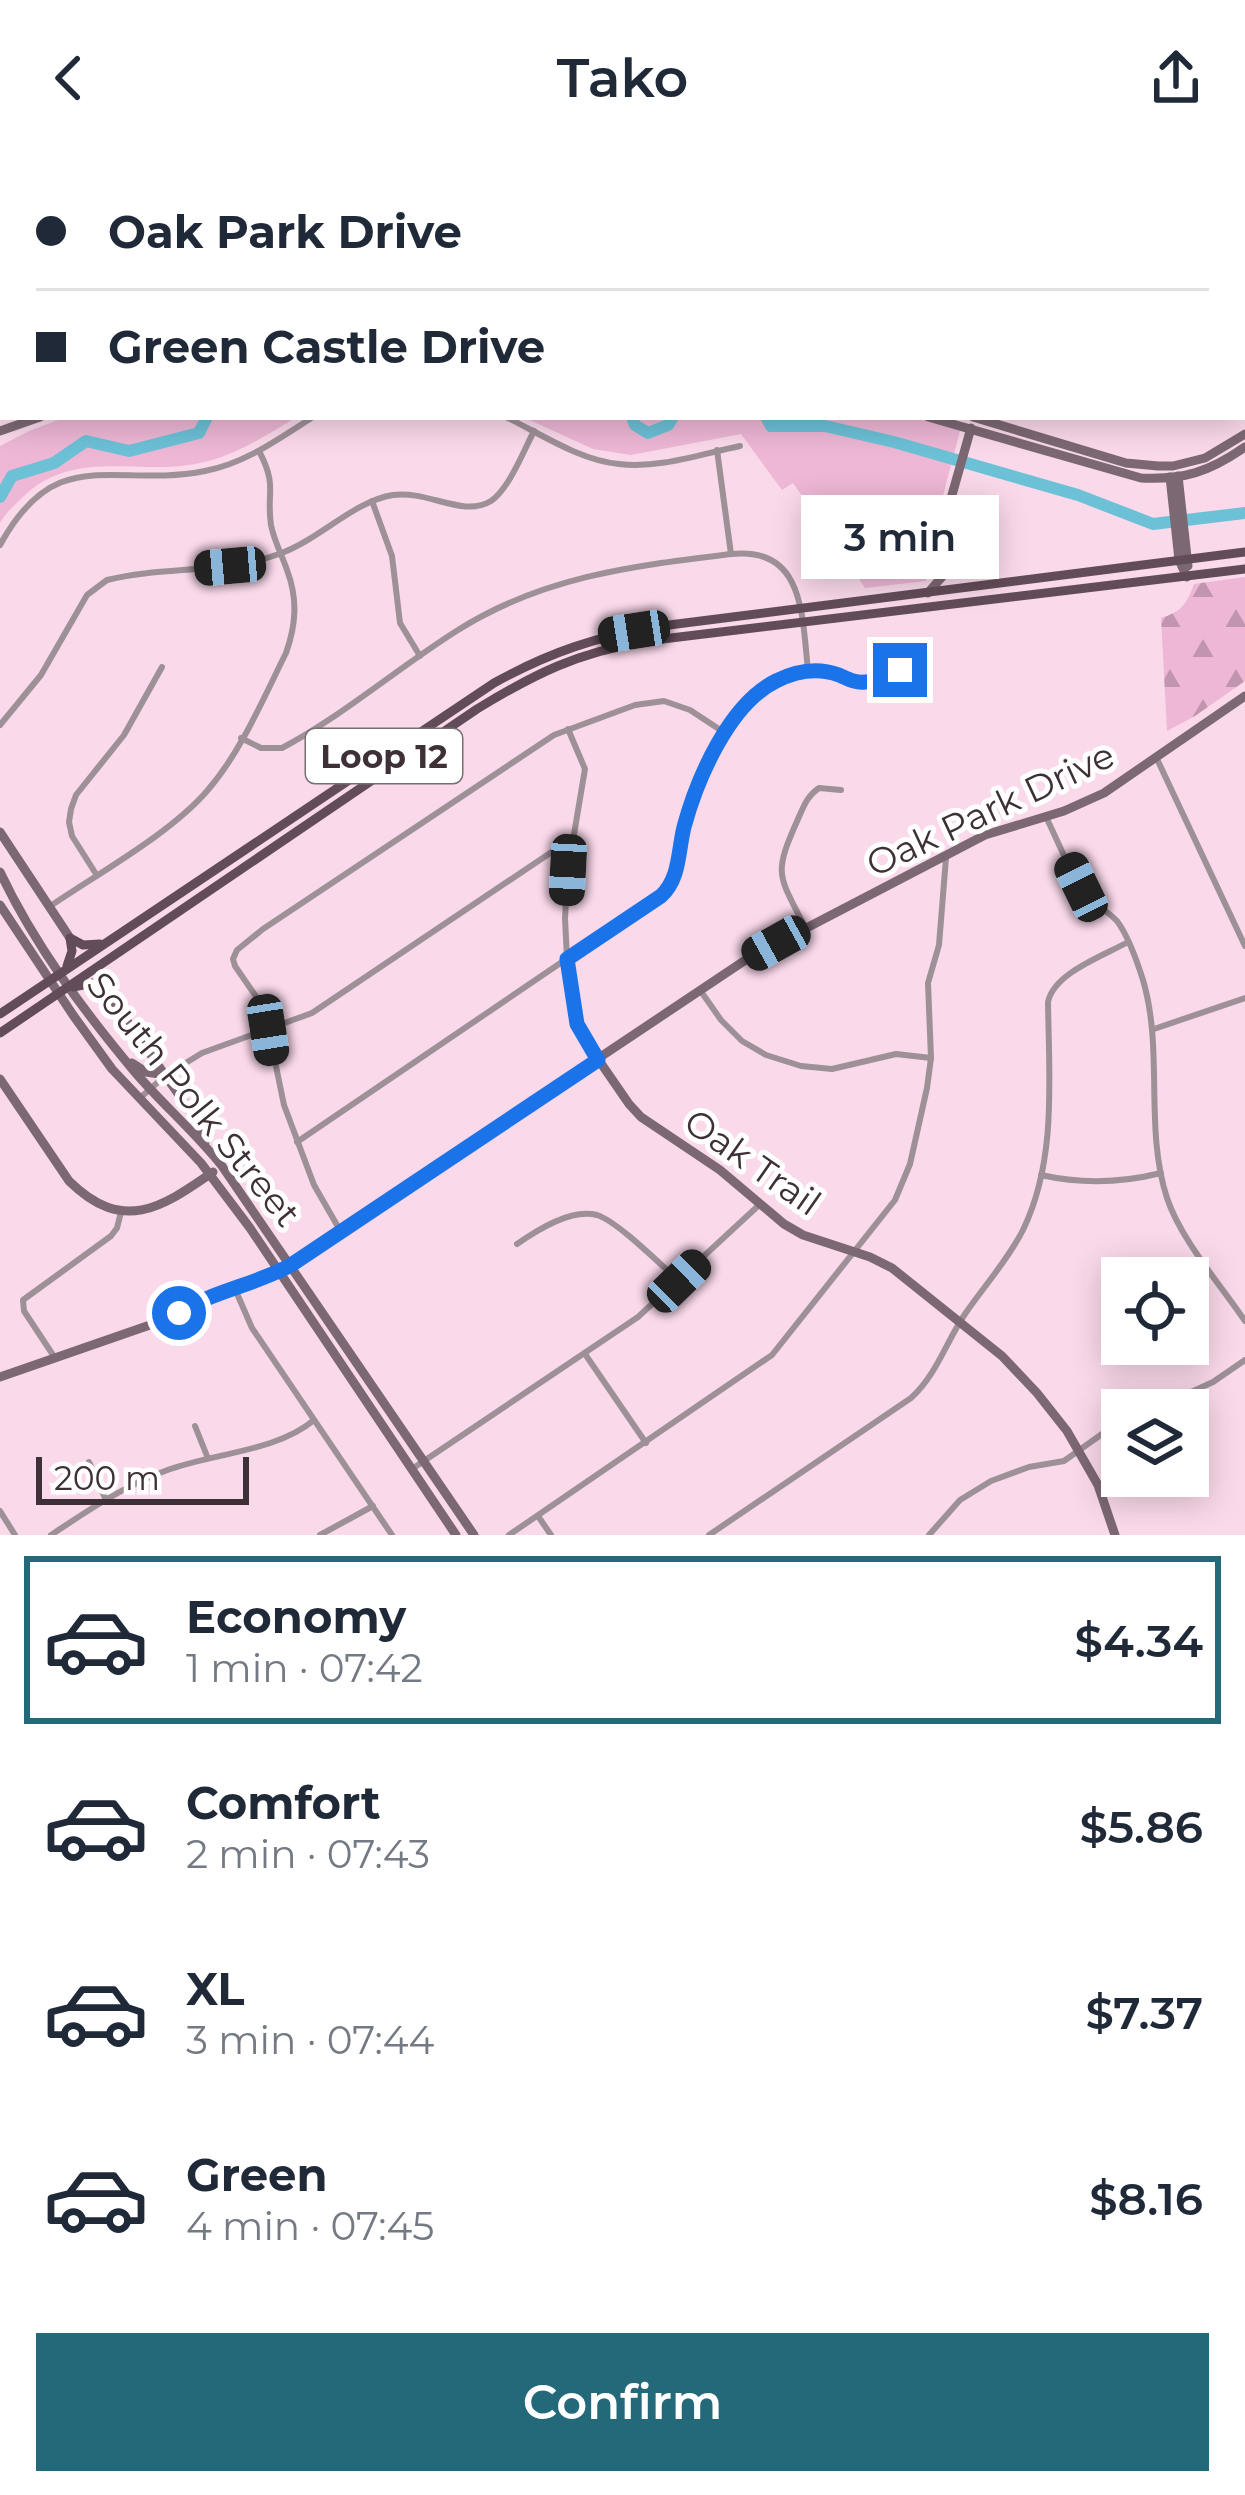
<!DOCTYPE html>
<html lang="en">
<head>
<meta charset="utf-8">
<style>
  :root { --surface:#fff; --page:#f6f6f7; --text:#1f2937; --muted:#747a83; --line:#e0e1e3; --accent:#246979 }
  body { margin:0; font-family:Montserrat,sans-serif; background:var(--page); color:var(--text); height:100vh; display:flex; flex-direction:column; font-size:45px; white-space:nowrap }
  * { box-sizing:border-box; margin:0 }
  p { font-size:39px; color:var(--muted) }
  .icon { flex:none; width:66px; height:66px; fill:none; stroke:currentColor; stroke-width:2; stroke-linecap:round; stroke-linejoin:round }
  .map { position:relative; height:1379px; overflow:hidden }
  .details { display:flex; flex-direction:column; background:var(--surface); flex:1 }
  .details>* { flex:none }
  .banner { position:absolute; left:0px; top:0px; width:1245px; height:264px; box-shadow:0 6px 30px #0003; display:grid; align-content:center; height:264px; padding:0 36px; background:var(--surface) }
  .fabs { position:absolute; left:1101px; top:1101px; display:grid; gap:24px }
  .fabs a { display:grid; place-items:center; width:108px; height:108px; border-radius:0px; background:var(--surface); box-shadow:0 6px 30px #0003; font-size:60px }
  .scale { position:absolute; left:36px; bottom:30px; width:213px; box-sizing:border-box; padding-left:12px; border:6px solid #3d3037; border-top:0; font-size:33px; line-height:42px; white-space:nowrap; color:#3d3037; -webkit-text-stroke:9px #fff; paint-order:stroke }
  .end { position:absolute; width:54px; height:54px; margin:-27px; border:15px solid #1a73e8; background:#fff; box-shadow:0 0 0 6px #fff }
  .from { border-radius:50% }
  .bubble { position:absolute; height:84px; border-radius:0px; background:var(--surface); box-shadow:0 6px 30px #0003; font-size:39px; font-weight:600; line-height:84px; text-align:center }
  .car { position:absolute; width:36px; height:72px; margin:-36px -18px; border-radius:15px; box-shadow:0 0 9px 3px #0007; background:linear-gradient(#222 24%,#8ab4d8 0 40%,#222 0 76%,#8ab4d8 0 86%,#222 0) }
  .banner b { display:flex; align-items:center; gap:42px; height:114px; font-size:45px }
  .banner b+b { border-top:3px solid var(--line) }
  .banner i { width:30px; height:30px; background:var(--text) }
  ul { padding:21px 0 0; list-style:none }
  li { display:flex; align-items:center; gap:36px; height:168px; margin:0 24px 18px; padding:0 12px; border:6px solid transparent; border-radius:0px }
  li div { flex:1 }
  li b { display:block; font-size:45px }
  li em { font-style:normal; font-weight:600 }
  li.active { border-color:var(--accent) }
  li>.icon { width:108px; height:108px; stroke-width:1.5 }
  .action { display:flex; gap:24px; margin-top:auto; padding:24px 36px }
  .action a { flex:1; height:138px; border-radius:0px; background:var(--accent); color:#fff; font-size:48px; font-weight:600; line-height:138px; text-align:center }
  header { display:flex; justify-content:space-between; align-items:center; height:156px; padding:0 36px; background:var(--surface); font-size:54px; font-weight:600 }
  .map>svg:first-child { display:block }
</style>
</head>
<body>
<header><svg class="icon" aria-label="back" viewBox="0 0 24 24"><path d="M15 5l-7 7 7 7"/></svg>Tako<svg class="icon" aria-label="share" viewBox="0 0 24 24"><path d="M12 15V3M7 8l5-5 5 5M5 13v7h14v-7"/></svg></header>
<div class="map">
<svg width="1245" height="1379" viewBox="0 0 1245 1379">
  <defs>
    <pattern id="forest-firs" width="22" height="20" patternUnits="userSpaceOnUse" patternTransform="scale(3)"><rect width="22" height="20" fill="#edb7d5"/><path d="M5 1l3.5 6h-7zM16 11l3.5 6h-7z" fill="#c195ae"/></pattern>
  </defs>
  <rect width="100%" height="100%" fill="#fad9eb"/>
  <path fill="url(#forest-firs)" d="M1245,421V525L1195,560L1167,575L1161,462C1181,456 1187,448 1194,428Z"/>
  <g fill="#edb7d5">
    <path d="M66,261H297C265,280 232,302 195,308C136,319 75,293 25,339C16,348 6,356 0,367V290L29,275Z"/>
    <polygon points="523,261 912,261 960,275 942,343 941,411 926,421 926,425 865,432 793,327 782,334 741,278 631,299 593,293"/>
  </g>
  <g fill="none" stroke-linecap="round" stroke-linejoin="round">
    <g stroke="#6cc1d7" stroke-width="12">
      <polyline points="632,261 635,269 648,277 668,269 673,261"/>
      <polyline points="766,261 771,270 825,270 894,286 1078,339 1153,368 1245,357"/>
      <polyline points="0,341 12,320 54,307 86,285 129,295 199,277 207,261"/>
    </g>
    <g stroke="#9e9097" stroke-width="6">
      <polyline points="377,3 381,0"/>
      <path d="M506,261C541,278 579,304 619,308C658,313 701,298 740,290"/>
      <polyline points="717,294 731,398"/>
      <polyline points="372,345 392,400 400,467 420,500"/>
      <path d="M0,389C57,285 113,333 205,315C246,307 278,283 313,261"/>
      <path d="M0,569L41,519L87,439L107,424C163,410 224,418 279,398C319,384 354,345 393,339C428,334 463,362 491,345C509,333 524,294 534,275"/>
      <polyline points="568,573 585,613 568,714 565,762 567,803 577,868 598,903"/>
      <path d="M241,582L261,592H282C344,559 399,511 458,474C544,420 633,410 731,398C805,390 802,461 808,514"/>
      <polyline points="1157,603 1245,790"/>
      <path d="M1046,661C1058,685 1068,712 1083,735C1092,748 1107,754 1117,765C1129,781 1137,805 1143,824C1164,895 1144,971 1167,1042C1181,1084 1220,1128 1245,1165"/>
      <polyline points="96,718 72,680 69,666 71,653 76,639 124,579 162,511"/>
      <path d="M49,751C97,718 170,678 207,635C241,596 263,543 286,497C296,469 298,443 287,414C282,399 274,385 271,369C266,336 278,331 259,295"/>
      <path d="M805,771C778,718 773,719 798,663C804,650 807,640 819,632L841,634"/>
      <polyline points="700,834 721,864 742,885 766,899 801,910 832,913 896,898 931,902"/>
      <polyline points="1154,873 1245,842"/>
      <polyline points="140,942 166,919 202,897 312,857 571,683"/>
      <path d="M297,986L668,734C683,712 681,679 689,654C707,598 745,519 811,514C831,513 847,527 865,526C881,525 893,514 910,514"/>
      <path d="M1041,1019C1081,1028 1121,1027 1161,1017"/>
      <polyline points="341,1076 314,1029 284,949 264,852 235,810 233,803 237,794 263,773 554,579 635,549 664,545 690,554 725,577"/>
      <path d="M517,1088C537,1074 571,1052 597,1059C617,1065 661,1109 679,1125"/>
      <polyline points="235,1133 252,1172 392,1379"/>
      <polyline points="585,1198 646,1287"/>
      <polyline points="55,1202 24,1155 23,1144 111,1080 117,1072 121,1056"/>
      <polyline points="1152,1254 1213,1226 1245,1204"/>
      <polyline points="195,1270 207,1300"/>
      <polyline points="89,1306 106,1344"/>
      <polyline points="412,1313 638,1161 758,1050"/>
      <polyline points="0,1355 15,1379"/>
      <polyline points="538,1360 551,1379"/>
      <path d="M51,1379C87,1355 124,1330 165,1315C212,1297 276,1296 314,1264"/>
      <polyline points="320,1379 373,1350"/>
      <polyline points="509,1379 772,1199 895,1044 910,1008 927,932 931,902 928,827 939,789 946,702"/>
      <path d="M709,1379L911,1242C937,1218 946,1186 965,1158C984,1130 1008,1104 1023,1074C1057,1004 1049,922 1048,846C1054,817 1103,800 1128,786"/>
      <polyline points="929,1379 960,1344 991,1325 1029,1311 1064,1305 1102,1278 1122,1268"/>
    </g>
    <g stroke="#7c6873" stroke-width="9">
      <polyline points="227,0 233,3"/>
      <polyline points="497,0 499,3"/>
      <polyline points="75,3 79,0"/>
      <polyline points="0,181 3,185"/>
      <path d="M928,261L1141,322C1184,324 1209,316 1245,291"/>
      <polyline points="973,261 1126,307 1158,310 1173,310 1205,302 1245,278"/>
      <polyline points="0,275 40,261"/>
      <polyline points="1178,320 1188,410"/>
      <polyline points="1170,321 1179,404 1187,421"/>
      <polyline points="928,437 947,415 948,353 971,272"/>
      <polyline points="0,676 70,782"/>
      <path d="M0,716C34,788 83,854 134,915C162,948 195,976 222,1010L474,1379"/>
      <polyline points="0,749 73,859 112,913 201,1007 250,1072 456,1379"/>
      <polyline points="106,835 198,966 205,986"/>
      <polyline points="598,903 629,948 641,961 720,1014 784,1068 803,1079 870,1101 892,1112 1002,1200 1037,1237 1067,1275 1098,1329 1115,1379"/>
      <polyline points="132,907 146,916 166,919"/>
      <path d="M0,923L69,1025C123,1078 161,1052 213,1016"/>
      <polyline points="0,1221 173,1161 200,1144 280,1115 747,803 985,679 1064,655 1104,637 1245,540"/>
    </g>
    <g stroke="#634c59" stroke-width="9">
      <polyline points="67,810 72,795 70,782 83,789 100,788"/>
      <polyline points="73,831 93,827 106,835"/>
      <path d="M0,858L494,527C550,496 598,480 661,470L1245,396"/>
      <path d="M0,877L477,553C536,517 577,497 646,485L1245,413"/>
    </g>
  </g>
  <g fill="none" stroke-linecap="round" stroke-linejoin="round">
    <path stroke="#1a73e8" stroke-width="15" d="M179,1157C213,1135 255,1129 291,1109L598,904L577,868L567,803L661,740C680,723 678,695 684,671C697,623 729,548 776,525C796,515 817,511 839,519C848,523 855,527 865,526C878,526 888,518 900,514"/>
  </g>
  <g text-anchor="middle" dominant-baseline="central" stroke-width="10" stroke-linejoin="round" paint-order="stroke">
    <rect fill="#fff" stroke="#776e73" stroke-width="3" x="306" y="573" width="156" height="54" rx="9"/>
    <g font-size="33" font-weight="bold" fill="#3d3037">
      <text x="384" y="600">Loop 12</text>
    </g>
    <g font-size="36" fill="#3d3037" stroke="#fff">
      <text transform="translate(990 653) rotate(-25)">Oak Park Drive</text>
      <text transform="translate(194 943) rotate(51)">South Polk Street</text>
      <text transform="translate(753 1006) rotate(35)">Oak Trail</text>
    </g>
  </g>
</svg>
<div class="fabs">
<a><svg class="icon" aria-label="locate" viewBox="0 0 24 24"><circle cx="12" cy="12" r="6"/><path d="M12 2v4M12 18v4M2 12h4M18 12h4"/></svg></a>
<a><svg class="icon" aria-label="layers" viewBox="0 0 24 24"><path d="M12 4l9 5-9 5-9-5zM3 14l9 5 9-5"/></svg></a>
</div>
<div class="scale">200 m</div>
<i class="end from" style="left:179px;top:1157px"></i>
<i class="end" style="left:900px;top:514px"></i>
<div class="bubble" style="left:801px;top:339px;width:198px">3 min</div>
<i class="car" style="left:230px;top:410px;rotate:265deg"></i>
<i class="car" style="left:634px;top:475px;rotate:261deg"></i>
<i class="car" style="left:568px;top:714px;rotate:183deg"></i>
<i class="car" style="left:1081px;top:731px;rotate:334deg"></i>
<i class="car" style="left:776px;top:787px;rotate:241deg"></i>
<i class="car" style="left:268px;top:874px;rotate:171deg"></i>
<i class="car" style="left:679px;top:1125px;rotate:46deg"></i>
<div class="banner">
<b><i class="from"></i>Oak Park Drive</b>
<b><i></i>Green Castle Drive</b>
</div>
</div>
<section class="details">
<ul>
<li class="active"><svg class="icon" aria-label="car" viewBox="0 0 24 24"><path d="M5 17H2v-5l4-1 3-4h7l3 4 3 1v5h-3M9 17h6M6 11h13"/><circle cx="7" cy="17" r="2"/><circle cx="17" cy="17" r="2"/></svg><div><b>Economy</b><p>1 min · 07:42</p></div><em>$4.34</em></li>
<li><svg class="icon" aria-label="car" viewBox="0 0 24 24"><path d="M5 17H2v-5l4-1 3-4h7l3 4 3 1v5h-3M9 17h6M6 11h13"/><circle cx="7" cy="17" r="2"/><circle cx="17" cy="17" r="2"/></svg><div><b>Comfort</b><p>2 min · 07:43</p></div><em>$5.86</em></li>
<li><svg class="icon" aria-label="car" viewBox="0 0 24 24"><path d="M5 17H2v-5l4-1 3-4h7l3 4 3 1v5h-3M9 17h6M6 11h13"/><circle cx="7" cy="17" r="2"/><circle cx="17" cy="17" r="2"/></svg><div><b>XL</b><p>3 min · 07:44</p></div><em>$7.37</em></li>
<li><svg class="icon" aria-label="car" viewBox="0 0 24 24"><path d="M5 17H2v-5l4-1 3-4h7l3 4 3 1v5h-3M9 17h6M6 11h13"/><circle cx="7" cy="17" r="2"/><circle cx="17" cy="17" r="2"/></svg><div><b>Green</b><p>4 min · 07:45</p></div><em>$8.16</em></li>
</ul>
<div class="action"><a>Confirm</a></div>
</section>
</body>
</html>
